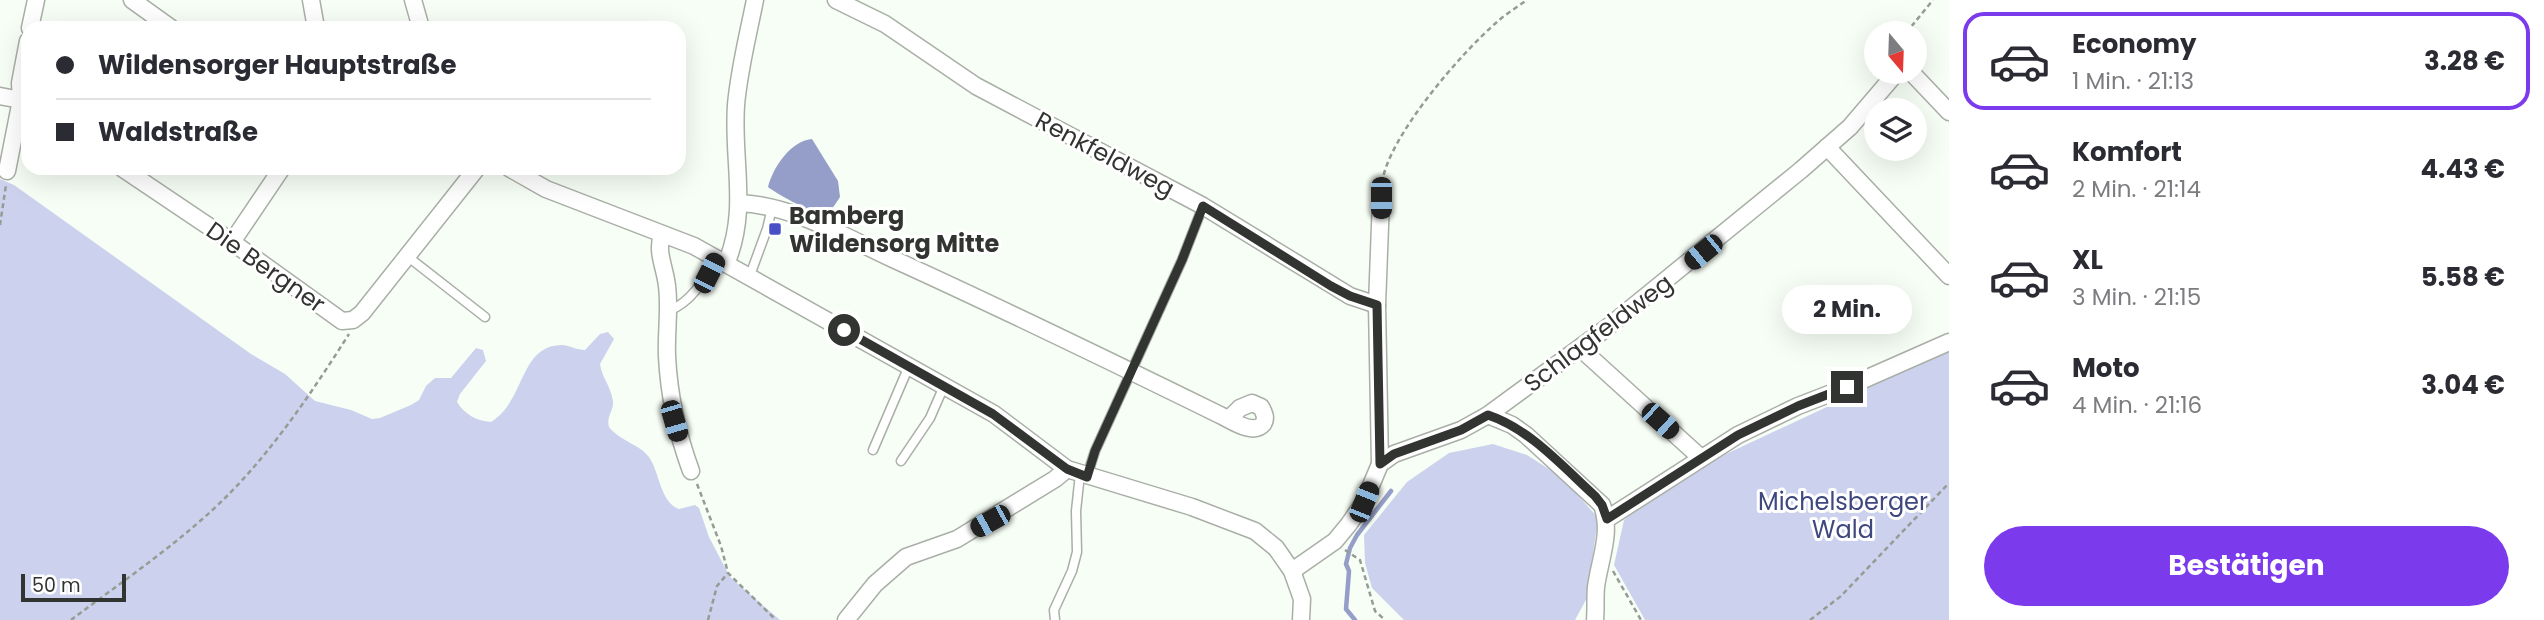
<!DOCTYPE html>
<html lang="de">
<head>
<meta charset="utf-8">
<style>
  :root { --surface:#fff; --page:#f2f2f3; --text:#2b2b33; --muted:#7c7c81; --line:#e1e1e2; --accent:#7c3aed }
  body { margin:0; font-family:Poppins,sans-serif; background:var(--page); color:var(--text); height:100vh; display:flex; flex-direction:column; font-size:26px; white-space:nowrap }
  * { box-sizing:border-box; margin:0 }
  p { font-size:23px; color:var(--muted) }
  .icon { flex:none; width:38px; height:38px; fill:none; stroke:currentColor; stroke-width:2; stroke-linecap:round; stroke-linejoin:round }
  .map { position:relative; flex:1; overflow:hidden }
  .panel { display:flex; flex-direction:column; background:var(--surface); width:595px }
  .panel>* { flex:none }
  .hud { position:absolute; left:21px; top:21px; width:665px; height:154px; border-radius:21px; box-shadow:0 7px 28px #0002; display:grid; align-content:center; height:154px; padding:0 35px; background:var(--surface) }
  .needle { width:46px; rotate:161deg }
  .controls { position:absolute; left:1864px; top:21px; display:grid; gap:14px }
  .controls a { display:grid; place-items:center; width:63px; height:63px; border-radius:50%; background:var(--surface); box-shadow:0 7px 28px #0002; font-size:35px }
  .scale { position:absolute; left:21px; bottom:18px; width:105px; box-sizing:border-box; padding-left:7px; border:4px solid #323431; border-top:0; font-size:19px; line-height:24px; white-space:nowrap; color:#323431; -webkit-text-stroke:5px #fff; paint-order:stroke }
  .end { position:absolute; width:32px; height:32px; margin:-16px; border:9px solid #323431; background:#fff; box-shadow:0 0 0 4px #fff }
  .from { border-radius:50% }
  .bubble { position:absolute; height:49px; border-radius:24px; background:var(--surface); box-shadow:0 7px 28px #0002; font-size:23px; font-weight:700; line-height:49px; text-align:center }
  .car { position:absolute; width:21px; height:42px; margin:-21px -10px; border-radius:9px; box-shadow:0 0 5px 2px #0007; background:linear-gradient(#222 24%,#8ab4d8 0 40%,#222 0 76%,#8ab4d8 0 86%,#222 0) }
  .hud b { display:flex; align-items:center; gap:24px; height:66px; font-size:26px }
  .hud b+b { border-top:2px solid var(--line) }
  .hud i { width:18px; height:18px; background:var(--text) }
  ul { padding:12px 0 0; list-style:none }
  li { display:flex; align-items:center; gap:21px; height:98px; margin:0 14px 10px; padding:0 21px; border:4px solid transparent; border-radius:21px }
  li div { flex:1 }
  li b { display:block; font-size:26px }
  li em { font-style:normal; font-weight:700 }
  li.on { border-color:var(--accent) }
  li>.icon { width:63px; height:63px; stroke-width:1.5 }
  .cta { display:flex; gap:14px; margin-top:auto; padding:14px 35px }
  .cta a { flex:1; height:80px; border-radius:42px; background:var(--accent); color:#fff; font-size:28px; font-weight:700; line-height:80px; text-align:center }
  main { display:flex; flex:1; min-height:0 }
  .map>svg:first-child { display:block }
</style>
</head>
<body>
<main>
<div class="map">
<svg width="1949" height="620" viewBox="0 0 1949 620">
  <rect width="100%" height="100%" fill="#f7fef5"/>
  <g fill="#ccd2ed">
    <path d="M0,179L14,185L251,354L285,374L315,401L351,410L372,419L380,418L411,405L419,400L426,386L435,378H451L476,348L483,350L486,361L460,394L457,402C464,414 477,421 491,422C526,401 519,344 563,345C571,346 577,350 585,350L600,334L608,332L614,339L600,364C602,378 610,384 613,401C614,411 606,416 609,427C620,441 639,444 649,457C660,473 660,502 679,509L695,505L699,508L709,537L730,577L780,620H0Z"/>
    <polygon points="1949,350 1949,620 1645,620 1614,565 1624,520 1656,494 1726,454"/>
    <polygon points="1493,444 1527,455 1563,478 1598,518 1587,598 1575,620 1404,620 1372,588 1365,563 1364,535 1407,482 1449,453"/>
  </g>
  <path fill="#959ec8" d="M812,139L838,181L840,197C837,201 834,208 829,210C817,218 779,195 768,187C773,168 790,141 812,139Z"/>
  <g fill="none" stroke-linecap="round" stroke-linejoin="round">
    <polyline stroke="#959ec8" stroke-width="4.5" points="1355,620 1346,609 1349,571 1346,564 1350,548 1357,535 1391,491"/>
    <g stroke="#a9afa7" stroke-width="11">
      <g id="lane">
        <polyline points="407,256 485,317"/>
        <polyline points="749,278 767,229 772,208"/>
        <path d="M668,311C691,303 705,279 716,258"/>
        <polyline points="873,450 909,366"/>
        <polyline points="901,461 930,418 944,386"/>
        <polyline points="1087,476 1095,451 1182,260 1203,206"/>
        <polyline points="1055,620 1054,610 1072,571 1077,552 1076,511 1080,474"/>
      </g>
    </g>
    <g stroke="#a9afa7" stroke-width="19">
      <g id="street">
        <polyline points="132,0 171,28"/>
        <polyline points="311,0 316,28"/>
        <polyline points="413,0 421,28"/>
        <polyline points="836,0 885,24 976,86 1203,206 1350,296 1377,305"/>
        <polyline points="30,28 36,0"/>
        <polyline points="1911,72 1949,112"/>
        <polyline points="0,96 21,100 28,105"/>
        <polyline points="1827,147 1949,276"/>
        <polyline points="122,168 232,242 342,321 353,320 362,313 477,168"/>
        <polyline points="509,168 546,189 694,246 994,414 1067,469 1192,507 1255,531 1276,548 1292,571 1302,599 1301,620"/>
        <polyline points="7,171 21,100 20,83 28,41"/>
        <path d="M739,203C793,205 845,237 893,259C1003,309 1112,362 1220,415C1231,420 1253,436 1263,424C1267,418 1264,413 1261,407L1252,403L1240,408L1229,419"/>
        <path d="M662,234C656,253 665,267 667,286C670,309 666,333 667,356C669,397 677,433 691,471"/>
        <polyline points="232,242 282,168"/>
        <path d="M726,264C749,210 732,161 736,105C739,70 748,35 755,0"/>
        <polyline points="1580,348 1700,457"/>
        <path d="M1488,415L1512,425L1526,435L1602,505C1612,533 1600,558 1596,587C1595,598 1596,609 1595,620"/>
        <polyline points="1380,464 1377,305 1381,199"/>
        <polyline points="1607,519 1738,435 1798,406 1847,387 1949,342"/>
        <polyline points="1292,571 1335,541 1349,524 1364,502 1380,464 1394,454 1461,430 1488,415 1608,327 1801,170 1850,127 1897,72"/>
        <polyline points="846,620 875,584 906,557 957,539 1055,479 1067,469"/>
      </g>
    </g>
    <g stroke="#979b95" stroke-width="2.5" stroke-dasharray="5 3.5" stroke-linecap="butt">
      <polyline points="1906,33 1933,0"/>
      <path d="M1382,183C1388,137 1461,53 1497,22C1506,14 1517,7 1527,0"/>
      <polyline points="0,225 6,185"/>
      <polyline points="697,484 721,546 728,573 776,620"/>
      <polyline points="1345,550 1360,560 1375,611 1385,620"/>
      <polyline points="1613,571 1641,620"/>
      <path d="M71,620C123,581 185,539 230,493C276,446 314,389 349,334"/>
      <polyline points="708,620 717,586 728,573"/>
      <polyline points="1810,620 1841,596 1949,483"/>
    </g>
    <use href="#lane" stroke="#fff" stroke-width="8"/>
    <use href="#street" stroke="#fff" stroke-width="16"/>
  </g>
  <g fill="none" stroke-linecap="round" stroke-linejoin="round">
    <path stroke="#323431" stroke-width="9" d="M844,330L993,414L1067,469L1087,477L1095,451L1182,260L1203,206L1331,286L1350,296L1377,305L1380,464L1394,454L1461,430L1488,415C1530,429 1563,467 1595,496L1602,505L1607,519L1738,435L1798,406L1847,387"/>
  </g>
  <rect fill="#494fc5" stroke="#fff" stroke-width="2.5" x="768" y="222" width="14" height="14" rx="3.5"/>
  <g text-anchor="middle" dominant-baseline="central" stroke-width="6" stroke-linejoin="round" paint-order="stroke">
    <g font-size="24" fill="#323431" stroke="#fff">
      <text transform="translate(1105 154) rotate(28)">Renkfeldweg</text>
      <text transform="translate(266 267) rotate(35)">Die Bergner</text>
      <text transform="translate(1598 333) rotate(-37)">Schlagfeldweg</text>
    </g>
    <g font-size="24" font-weight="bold" fill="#323431" stroke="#fff" text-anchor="start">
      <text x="789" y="215">Bamberg<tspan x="789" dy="28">Wildensorg Mitte</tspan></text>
    </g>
    <g font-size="24" fill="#3e477e" stroke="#fff">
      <text x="1843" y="501">Michelsberger<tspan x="1843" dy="28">Wald</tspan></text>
    </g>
  </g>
</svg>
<div class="controls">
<a><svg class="needle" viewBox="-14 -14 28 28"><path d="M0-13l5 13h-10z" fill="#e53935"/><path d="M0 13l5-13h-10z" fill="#7c7c81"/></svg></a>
<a><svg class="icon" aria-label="layers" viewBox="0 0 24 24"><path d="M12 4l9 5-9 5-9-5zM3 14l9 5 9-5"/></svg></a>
</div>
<div class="scale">50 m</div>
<i class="end from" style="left:844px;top:330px"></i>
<i class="end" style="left:1847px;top:387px"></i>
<div class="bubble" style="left:1782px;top:285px;width:130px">2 Min.</div>
<i class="car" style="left:1381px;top:198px;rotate:180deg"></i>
<i class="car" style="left:1703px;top:252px;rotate:231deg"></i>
<i class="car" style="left:709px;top:273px;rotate:27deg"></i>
<i class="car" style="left:674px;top:421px;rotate:164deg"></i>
<i class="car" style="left:1660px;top:421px;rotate:132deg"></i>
<i class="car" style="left:1364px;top:502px;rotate:22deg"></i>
<i class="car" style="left:990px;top:521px;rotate:241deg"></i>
<div class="hud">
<b><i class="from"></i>Wildensorger Hauptstraße</b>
<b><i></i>Waldstraße</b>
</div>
</div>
<section class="panel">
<ul>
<li class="on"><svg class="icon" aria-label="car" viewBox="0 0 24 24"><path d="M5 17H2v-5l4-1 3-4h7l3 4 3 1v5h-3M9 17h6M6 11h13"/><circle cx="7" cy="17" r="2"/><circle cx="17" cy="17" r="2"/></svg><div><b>Economy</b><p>1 Min. · 21:13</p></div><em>3.28 €</em></li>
<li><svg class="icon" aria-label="car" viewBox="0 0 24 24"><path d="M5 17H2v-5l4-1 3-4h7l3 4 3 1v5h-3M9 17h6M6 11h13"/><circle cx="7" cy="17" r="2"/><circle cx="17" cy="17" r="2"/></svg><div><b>Komfort</b><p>2 Min. · 21:14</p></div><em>4.43 €</em></li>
<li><svg class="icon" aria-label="car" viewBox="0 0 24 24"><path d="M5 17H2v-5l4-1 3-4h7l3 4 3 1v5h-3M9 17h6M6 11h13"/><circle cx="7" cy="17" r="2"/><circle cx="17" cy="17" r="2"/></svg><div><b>XL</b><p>3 Min. · 21:15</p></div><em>5.58 €</em></li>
<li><svg class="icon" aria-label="car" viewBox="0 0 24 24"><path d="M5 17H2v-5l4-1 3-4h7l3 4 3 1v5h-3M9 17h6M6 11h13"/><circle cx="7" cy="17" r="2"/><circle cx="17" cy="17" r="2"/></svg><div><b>Moto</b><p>4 Min. · 21:16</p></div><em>3.04 €</em></li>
</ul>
<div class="cta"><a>Bestätigen</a></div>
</section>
</main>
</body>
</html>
